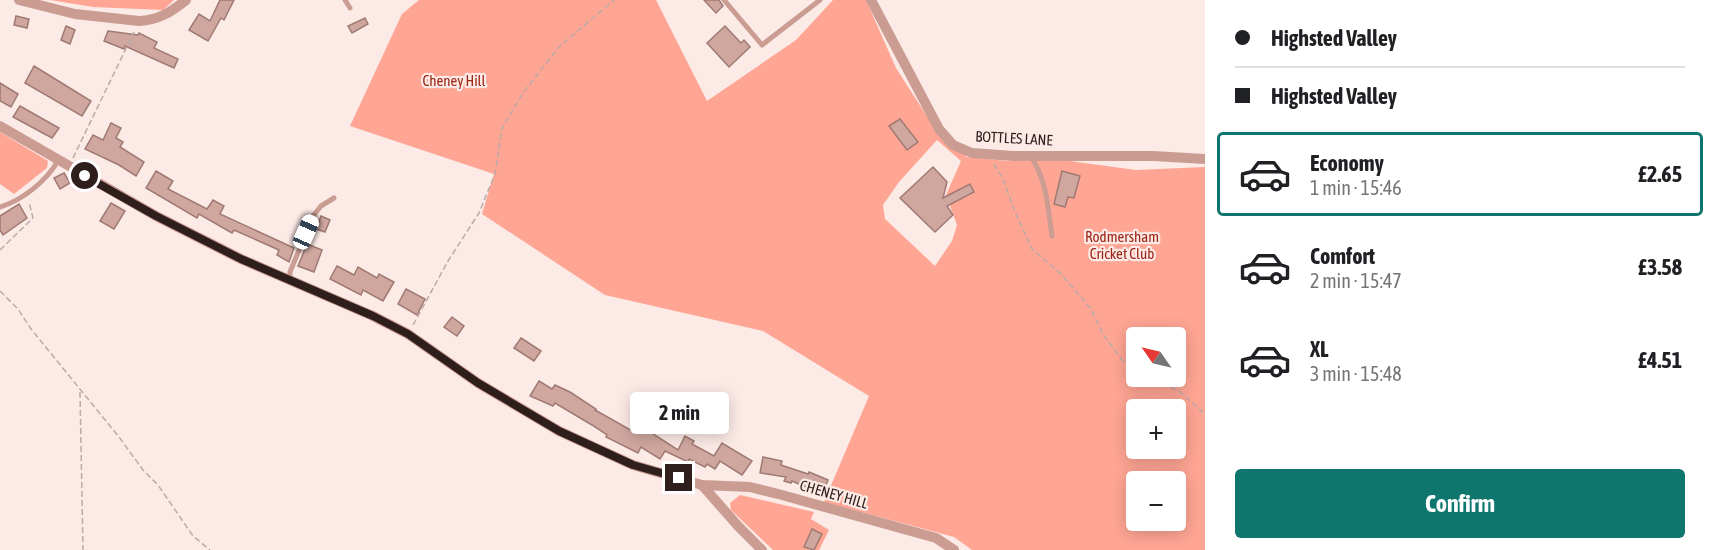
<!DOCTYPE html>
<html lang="en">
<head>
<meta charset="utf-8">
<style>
  :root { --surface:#fff; --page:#f6f6f6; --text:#202124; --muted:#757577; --line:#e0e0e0; --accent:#0f766e }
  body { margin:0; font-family:"Asap Condensed",sans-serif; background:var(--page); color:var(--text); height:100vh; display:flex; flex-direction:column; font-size:22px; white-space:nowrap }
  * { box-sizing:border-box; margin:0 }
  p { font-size:20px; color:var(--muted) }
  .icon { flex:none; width:33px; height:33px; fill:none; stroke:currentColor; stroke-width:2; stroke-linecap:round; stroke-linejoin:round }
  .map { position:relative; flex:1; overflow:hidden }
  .panel { display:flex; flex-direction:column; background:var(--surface); width:510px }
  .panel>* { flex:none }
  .top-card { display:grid; align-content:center; height:132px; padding:0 30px; background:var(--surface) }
  .needle { width:39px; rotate:304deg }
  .fabs { position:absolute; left:1126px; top:327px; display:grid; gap:12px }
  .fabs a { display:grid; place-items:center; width:60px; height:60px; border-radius:6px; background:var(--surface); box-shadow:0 3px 15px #0003; font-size:30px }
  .end { position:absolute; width:27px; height:27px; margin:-14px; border:8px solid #2e1f1c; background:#fff; box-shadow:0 0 0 3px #fff }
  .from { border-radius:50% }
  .bubble { position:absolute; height:42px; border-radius:6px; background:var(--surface); box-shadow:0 3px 15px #0003; font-size:20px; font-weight:700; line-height:42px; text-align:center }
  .car { position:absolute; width:18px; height:36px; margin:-18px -9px; border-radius:8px; box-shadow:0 0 4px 2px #0007; background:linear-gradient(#fff 24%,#345 0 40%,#fff 0 76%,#345 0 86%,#fff 0) }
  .top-card b { display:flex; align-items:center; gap:21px; height:57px; font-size:22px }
  .top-card b+b { border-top:2px solid var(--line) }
  .top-card i { width:15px; height:15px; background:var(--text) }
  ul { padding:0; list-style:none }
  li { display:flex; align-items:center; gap:18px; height:84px; margin:0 12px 9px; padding:0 18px; border:3px solid transparent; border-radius:6px }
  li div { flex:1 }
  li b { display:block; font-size:22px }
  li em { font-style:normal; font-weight:700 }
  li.on { border-color:var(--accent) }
  li>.icon { width:54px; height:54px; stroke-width:1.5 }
  .primary-button { display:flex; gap:12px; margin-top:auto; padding:12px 30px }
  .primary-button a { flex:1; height:69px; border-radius:6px; background:var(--accent); color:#fff; font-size:24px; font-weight:700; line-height:69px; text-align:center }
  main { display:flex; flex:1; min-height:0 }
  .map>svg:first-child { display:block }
</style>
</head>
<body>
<main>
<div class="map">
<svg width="1205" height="550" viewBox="0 0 1205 550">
  <rect width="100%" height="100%" fill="#fceae7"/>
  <g fill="#ffa594" fill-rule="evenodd">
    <polygon points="50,0 174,0 163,10 93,7"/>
    <path d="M419,0H656L707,101L796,40L833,0H866L896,68L939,135L967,157L1007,161L1062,160L1136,170L1205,167V550H972L954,537L824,502L869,396L763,331L605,295L482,214L494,174L350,126L402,14ZM937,140L961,161L946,195L957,225L952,241L935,266L885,219L883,205L899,182ZM1137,338H1176V376H1137ZM1137,410H1176V448H1137ZM1137,482H1176V520H1137Z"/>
    <polygon points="0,132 48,161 47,168 14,194 0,184"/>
    <polygon points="740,495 814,512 811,519 829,530 819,550 814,550 822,534 812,529 804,547 810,550 773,550 731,510 730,503"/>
  </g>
  <g fill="#cfa79f" stroke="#9f7a72" stroke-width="1.5">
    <polygon points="220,0 234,0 224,20 221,18 208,41 189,30 199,14 210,21"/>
    <polygon points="704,0 719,0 723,6 716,13"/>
    <polygon points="16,16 29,19 27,28 14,25"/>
    <polygon points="365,18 368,24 352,33 348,26"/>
    <polygon points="66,26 75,30 70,44 61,40"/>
    <polygon points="725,26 741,43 744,40 750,47 729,67 707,43"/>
    <polygon points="108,31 138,35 139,33 157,42 154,48 178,59 174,68 125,46 124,49 104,41"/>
    <polygon points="34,66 91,101 82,116 25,83"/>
    <polygon points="0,83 18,94 11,107 0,101"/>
    <polygon points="20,106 59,128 52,138 13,117"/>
    <polygon points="900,119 918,142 907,150 889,126"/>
    <polygon points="111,123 121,128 116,138 123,142 120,147 144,162 136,176 119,165 85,149 93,135 103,140"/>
    <polygon points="933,167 947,182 943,198 970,184 974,192 947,206 953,215 935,232 900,198"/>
    <polygon points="156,171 173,181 168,189 207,209 213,200 224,206 220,214 294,248 289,262 277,255 279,250 234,230 232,233 199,214 197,218 146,188"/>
    <polygon points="1062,171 1080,176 1074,198 1068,197 1065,207 1054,204"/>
    <polygon points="64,173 70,183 60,189 54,178"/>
    <polygon points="111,203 125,211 114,229 100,221"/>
    <polygon points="19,204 27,218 3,235 0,230 0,216"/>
    <polygon points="321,216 330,220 325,232 316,229"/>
    <polygon points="307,244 322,250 314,272 298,266"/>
    <polygon points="337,266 354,275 358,267 377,278 379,274 394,282 383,301 363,290 361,295 330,279"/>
    <polygon points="406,289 425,299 417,315 398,304"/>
    <polygon points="452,317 464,326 457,336 444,327"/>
    <polygon points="521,338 541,351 534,361 514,348"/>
    <polygon points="539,381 552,389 555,385 570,392 596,409 595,410 634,432 639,421 652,428 650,432 678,450 685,436 694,441 692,444 714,456 722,443 752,461 742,475 720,461 715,469 707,464 705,467 689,459 688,462 665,451 660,459 641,447 638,453 606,437 607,435 592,425 555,403 553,406 530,396"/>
    <polygon points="763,457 782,461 781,465 808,474 809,472 828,480 822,494 792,481 791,483 784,481 786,477 760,473"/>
    <polygon points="812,529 822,534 814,550 804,547"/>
  </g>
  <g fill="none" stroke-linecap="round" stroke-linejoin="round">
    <g stroke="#bbaaa7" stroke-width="1.5" stroke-dasharray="6 3" stroke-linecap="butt">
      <polyline points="73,158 134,32"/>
      <polyline points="994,164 1003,179 1015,212 1032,249 1062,275 1091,309 1103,334 1122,360 1137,371"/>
      <polyline points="0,250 33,218 29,202"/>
      <polyline points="0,291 18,309 31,329 119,437 143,470 158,485 193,536 210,550"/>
      <polyline points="413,325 448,261 479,213 495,174 502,128 523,93 559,47 614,0"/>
      <polyline points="1146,376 1179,391 1205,414"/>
      <polyline points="80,392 83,550"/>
    </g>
    <g stroke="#ca9c92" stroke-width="5">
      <polyline points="345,0 350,8"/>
      <polyline points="724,0 762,45 820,0"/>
      <path d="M1031,157C1047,180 1048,209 1052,236"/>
      <path d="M0,207C23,200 46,181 58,161"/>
      <polyline points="290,280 290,272 313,216 321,206 334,198"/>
    </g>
    <g stroke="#ca9c92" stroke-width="10">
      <path d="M19,0L75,14L139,21C159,20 171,12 186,0"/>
      <polyline points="871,0 939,129 953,145 972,153 1013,156 1153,156 1205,159"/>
      <polyline points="0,126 156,216 241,259 373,316 408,334 478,383 559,431 633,465 702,485 750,487 782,495 936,538 954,550"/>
      <polyline points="702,485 738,526 762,550"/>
    </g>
  </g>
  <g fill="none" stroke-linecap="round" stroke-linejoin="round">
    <polyline stroke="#2e1f1c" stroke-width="8" points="85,176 156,216 241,259 373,316 408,334 478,383 559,431 633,465 679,478"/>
  </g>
  <g text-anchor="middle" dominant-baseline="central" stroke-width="4.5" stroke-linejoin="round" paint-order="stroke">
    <g font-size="15" fill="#9d2514" stroke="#fceae7">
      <text x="454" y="80">Cheney Hill</text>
      <text x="1122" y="236">Rodmersham<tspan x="1122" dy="17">Cricket Club</tspan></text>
    </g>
    <g font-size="15" fill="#2e1f1c" stroke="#fceae7">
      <text transform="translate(1014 138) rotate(3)">BOTTLES LANE</text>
      <text transform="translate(834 494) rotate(16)">CHENEY HILL</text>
    </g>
  </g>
</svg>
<div class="fabs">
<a><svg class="needle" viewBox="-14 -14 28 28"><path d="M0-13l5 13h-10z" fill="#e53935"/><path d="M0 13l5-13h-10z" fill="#757577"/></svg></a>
<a>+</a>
<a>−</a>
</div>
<i class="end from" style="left:85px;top:176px"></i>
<i class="end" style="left:679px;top:478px"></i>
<div class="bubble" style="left:630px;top:392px;width:99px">2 min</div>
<i class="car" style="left:306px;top:232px;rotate:24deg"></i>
</div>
<section class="panel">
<div class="top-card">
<b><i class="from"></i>Highsted Valley</b>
<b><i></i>Highsted Valley</b>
</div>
<ul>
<li class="on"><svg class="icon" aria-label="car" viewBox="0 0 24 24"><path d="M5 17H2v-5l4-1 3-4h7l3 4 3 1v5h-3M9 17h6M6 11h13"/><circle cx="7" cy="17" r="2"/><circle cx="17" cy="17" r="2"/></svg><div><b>Economy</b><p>1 min · 15:46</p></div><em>£2.65</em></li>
<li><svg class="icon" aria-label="car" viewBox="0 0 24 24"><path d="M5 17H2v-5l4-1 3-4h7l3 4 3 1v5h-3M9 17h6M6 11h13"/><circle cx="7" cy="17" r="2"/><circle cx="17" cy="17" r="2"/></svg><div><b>Comfort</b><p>2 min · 15:47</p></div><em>£3.58</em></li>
<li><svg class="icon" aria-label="car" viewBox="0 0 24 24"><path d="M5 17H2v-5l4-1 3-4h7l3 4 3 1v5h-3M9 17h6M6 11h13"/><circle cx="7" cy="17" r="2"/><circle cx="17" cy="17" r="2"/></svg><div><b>XL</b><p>3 min · 15:48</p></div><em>£4.51</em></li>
</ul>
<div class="primary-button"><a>Confirm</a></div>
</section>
</main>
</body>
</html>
